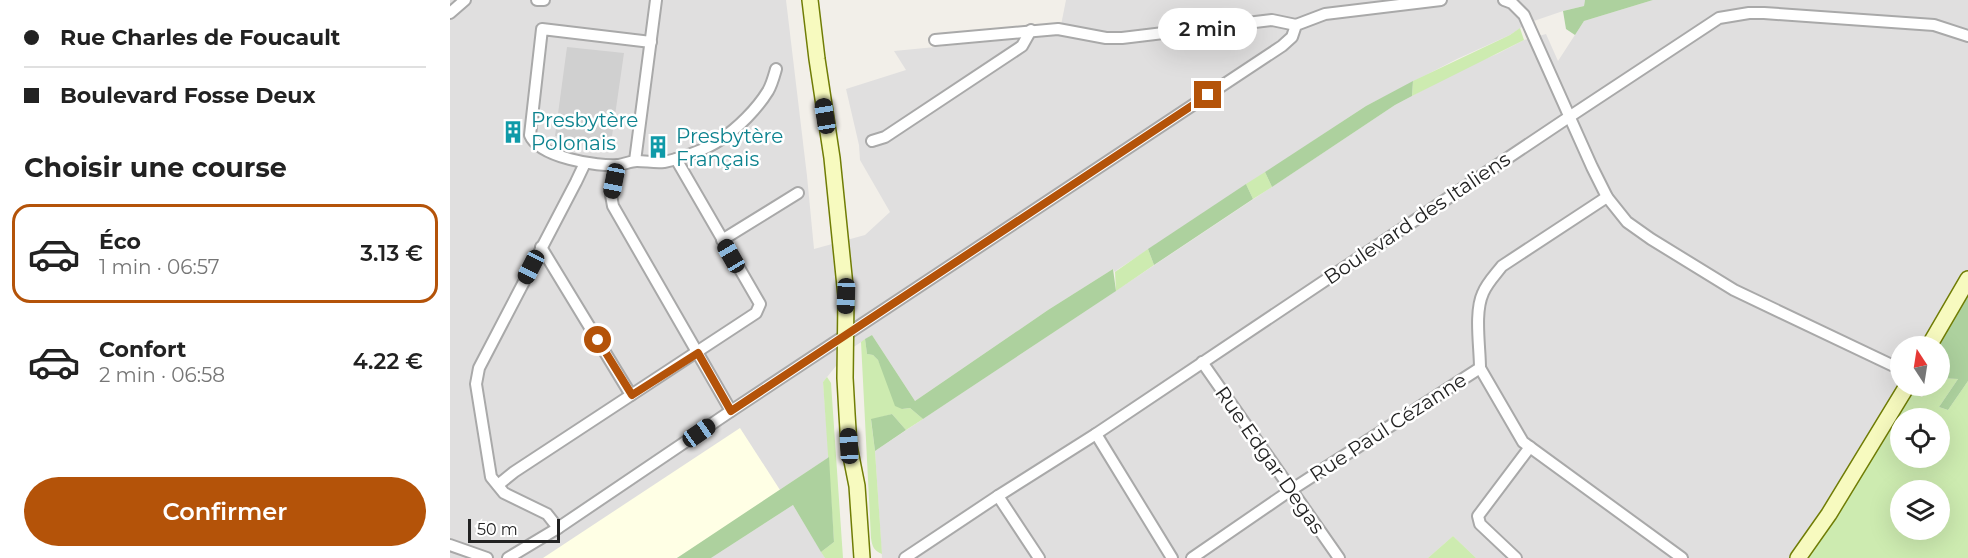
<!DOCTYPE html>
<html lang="fr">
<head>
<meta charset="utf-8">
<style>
  :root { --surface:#fff; --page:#f2f2f2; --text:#222; --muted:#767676; --line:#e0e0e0; --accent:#b45309 }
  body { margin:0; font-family:Montserrat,sans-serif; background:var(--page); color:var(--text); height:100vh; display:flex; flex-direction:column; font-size:22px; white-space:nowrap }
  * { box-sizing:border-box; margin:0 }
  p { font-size:20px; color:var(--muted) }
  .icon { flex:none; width:33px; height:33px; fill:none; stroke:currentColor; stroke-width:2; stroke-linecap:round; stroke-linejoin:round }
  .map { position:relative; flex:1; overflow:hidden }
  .drawer { display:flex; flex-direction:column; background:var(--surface); width:450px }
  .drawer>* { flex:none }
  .top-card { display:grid; align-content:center; height:132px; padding:0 24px; background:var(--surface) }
  .needle { width:39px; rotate:348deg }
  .buttons { position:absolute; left:1440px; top:336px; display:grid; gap:12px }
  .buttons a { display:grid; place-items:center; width:60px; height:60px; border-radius:50%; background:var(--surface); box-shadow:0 6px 24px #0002; font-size:30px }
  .scale { position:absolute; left:18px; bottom:15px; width:92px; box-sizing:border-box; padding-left:6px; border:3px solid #222; border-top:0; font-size:16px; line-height:21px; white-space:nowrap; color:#222; -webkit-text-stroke:4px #fff; paint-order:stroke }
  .end { position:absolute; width:27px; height:27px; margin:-14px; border:8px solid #b45309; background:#fff; box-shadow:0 0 0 3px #fff }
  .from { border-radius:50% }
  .bubble { position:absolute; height:42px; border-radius:21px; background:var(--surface); box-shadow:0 6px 24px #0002; font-size:20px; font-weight:600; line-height:42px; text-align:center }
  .car { position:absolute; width:18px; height:36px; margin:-18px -9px; border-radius:8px; box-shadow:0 0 4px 2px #0007; background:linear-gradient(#222 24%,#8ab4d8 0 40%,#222 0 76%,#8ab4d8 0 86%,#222 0) }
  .top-card b { display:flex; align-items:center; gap:21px; height:57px; font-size:22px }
  .top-card b+b { border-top:2px solid var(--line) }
  .top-card i { width:15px; height:15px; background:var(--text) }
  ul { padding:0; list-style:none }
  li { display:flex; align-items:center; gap:18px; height:99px; margin:0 12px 9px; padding:0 12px; border:3px solid transparent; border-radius:18px }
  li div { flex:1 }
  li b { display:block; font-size:22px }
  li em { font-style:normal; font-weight:600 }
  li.on { border-color:var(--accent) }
  li>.icon { width:54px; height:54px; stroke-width:1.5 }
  h2 { padding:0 24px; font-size:27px; line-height:72px }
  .action { display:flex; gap:12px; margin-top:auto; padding:12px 24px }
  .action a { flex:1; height:69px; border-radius:36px; background:var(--accent); color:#fff; font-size:24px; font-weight:600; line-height:69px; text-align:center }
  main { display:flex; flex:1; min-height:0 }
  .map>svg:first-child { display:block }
</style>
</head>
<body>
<main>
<section class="drawer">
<div class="top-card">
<b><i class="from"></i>Rue Charles de Foucault</b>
<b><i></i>Boulevard Fosse Deux</b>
</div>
<h2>Choisir une course</h2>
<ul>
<li class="on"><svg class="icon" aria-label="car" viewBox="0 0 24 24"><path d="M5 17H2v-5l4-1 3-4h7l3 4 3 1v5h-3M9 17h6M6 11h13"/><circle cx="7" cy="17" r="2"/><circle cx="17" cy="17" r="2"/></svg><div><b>Éco</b><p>1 min · 06:57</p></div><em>3.13 €</em></li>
<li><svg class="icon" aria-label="car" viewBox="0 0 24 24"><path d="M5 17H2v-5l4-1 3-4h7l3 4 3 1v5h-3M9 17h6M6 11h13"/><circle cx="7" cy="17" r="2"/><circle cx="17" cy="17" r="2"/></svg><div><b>Confort</b><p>2 min · 06:58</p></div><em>4.22 €</em></li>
</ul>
<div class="action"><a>Confirmer</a></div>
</section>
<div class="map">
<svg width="1518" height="558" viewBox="0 0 1518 558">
  <rect width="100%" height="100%" fill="#f2efe9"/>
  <g fill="#e0dfdf">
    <polygon points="0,0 336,0 357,176 364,249 415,235 440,212 410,160 409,145 396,89 456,70 444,51 609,35 616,0 1135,0 1134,6 1113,11 1078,23 1060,35 1007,59 916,106 667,270 665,272 663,269 598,310 465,401 422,335 399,350 373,382 379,457 227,558 0,558"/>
    <polygon points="1203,0 1518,0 1518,279 1479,346 1450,346 1450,386 1348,558 1026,558 1003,536 978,558 432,558 425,451 945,105 1018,66 1047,54 1074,40 1096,34 1108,61 1134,21"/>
    <polygon points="343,505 375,558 261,558 298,534"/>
  </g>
  <polygon fill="#ffffe5" points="290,428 330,490 261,536 227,558 93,558"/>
  <polygon fill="#d0d0d0" points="117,47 174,53 161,143 105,136"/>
  <g fill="#cdebb0" fill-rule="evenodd">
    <polygon points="1070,28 1074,40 962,96 963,81 1060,35"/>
    <polygon points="815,172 822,187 803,199 796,184"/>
    <polygon points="698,249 704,265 666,291 665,272"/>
    <path d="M415,339L417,354L423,355L428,360L452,409L460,408L473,419L456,430L442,414L421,420L425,451L432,554C424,551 422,546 421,538L411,342Z"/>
    <polygon points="377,377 381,383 393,558 375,558 371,552 384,542 373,382"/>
    <path d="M1490,378L1508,379L1489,407L1498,410L1518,381V558H1355L1458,391L1472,397L1482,386H1490ZM1450,418H1490V458H1450ZM1450,490H1490V530H1450Z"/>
    <polygon points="1003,536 1026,558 978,558"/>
  </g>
  <g fill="#add19e">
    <polygon points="1135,0 1203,0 1134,21 1125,35 1116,29 1113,11 1134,6"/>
    <polygon points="963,81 962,96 945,105 822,187 815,172 916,106"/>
    <polygon points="796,184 803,199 704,265 698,249"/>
    <polygon points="663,269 666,291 473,419 460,408 452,409 445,406 428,360 423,355 417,354 415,339 422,335 465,401 598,310"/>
    <polygon points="1518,290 1518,381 1498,410 1489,407 1508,379 1490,378 1490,346 1486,346"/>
    <polygon points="442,414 456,430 425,451 421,419"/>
    <polygon points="379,457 384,542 371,552 343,505 261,558 227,558"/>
  </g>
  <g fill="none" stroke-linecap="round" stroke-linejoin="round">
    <g stroke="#a9a9a9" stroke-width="14">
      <g id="street">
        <polyline points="87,0 94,0"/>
        <polyline points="1054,0 1062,3 1074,15 1142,167 1157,197 1177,222 1201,239 1284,290 1450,369"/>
        <polyline points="0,13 15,0"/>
        <polyline points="485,40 608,29 656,38 672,38 822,20 846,25"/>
        <path d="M201,42L92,29L80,135C89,157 147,167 169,165C175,164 181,161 187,161C196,161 205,163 214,162C230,159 257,149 270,140C288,128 307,109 318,91C322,84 324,76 326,69"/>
        <polyline points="422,141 435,137 572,46 581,30"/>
        <polyline points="185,161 206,0"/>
        <polyline points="168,165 161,195 163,206 281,411"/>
        <polyline points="272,240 348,193"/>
        <polyline points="91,247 181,395"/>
        <polyline points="752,362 889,558"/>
        <polyline points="1030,368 1073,442 1232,558"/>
        <polyline points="646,434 722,558"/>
        <polyline points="48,485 64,472 306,313 310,304 226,159"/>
        <polyline points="548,496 589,558"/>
        <polyline points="108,528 97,514 54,493 41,477 26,384 29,368 126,182 135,163"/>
        <polyline points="0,545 37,558"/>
        <polyline points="58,558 108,528 281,411 832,46 842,37 846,25 875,14 991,0"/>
        <polyline points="455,558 548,496 646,434 1113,121 1269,18 1299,13 1314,13 1484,25 1518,36"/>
        <path d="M742,558L841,490L1030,368C1030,347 1024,312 1033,293C1037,283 1045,275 1052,266L1157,197"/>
        <polyline points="1066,558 1030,524 1028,516 1080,447"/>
      </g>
    </g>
    <g stroke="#707d05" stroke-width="18">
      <g id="secondary">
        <polyline points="360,0 367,59 382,158 396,296 395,378 397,414 399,446 407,486 412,558"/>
        <polyline points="1479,346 1518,279"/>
        <polyline points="1348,558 1379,514 1457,386"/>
      </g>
    </g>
    <use href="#street" stroke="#fff" stroke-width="10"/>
    <use href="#secondary" stroke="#f7fabf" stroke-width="15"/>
  </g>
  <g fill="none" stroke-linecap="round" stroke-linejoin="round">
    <polyline stroke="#b45309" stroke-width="8" points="148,340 182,395 248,353 281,411 758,95"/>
  </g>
  <defs>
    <g id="building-bare" transform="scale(1.8)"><path d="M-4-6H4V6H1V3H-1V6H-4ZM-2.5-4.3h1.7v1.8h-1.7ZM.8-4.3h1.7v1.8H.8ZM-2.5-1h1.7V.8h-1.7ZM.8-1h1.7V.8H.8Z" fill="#0f9aa8" stroke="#fff" stroke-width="2.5" paint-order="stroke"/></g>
  </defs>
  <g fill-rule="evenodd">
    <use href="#building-bare" x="63" y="132"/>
    <use href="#building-bare" x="208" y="147"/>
  </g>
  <g text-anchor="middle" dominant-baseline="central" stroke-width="5" stroke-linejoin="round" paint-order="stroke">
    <g font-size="20" fill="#0d838f" stroke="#fff" text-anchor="start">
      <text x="81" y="120">Presbytère<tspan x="81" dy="23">Polonais</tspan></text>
      <text x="226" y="136">Presbytère<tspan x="226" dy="23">Français</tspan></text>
    </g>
    <g font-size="20" fill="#222" stroke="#fff">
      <text transform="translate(967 218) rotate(-34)">Boulevard des Italiens</text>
      <text transform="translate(938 427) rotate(-33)">Rue Paul Cézanne</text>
      <text transform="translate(820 460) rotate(55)">Rue Edgar Degas</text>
    </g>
  </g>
</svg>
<div class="buttons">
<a><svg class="needle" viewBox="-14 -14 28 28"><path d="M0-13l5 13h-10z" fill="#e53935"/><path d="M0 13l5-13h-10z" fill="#767676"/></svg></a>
<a><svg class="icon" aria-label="locate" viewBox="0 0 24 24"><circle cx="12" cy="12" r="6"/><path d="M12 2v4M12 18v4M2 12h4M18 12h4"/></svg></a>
<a><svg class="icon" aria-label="layers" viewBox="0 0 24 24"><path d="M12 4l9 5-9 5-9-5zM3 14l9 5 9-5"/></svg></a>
</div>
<div class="scale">50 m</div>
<i class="end from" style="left:148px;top:340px"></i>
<i class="end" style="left:758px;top:95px"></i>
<div class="bubble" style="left:708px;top:8px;width:99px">2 min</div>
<i class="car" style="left:375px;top:116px;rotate:351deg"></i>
<i class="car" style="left:164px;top:181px;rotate:191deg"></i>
<i class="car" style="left:281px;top:256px;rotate:330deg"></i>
<i class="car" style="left:81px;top:267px;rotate:207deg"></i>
<i class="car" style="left:396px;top:296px;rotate:182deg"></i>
<i class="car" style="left:249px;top:433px;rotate:55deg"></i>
<i class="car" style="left:399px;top:446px;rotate:357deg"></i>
</div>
</main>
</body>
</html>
